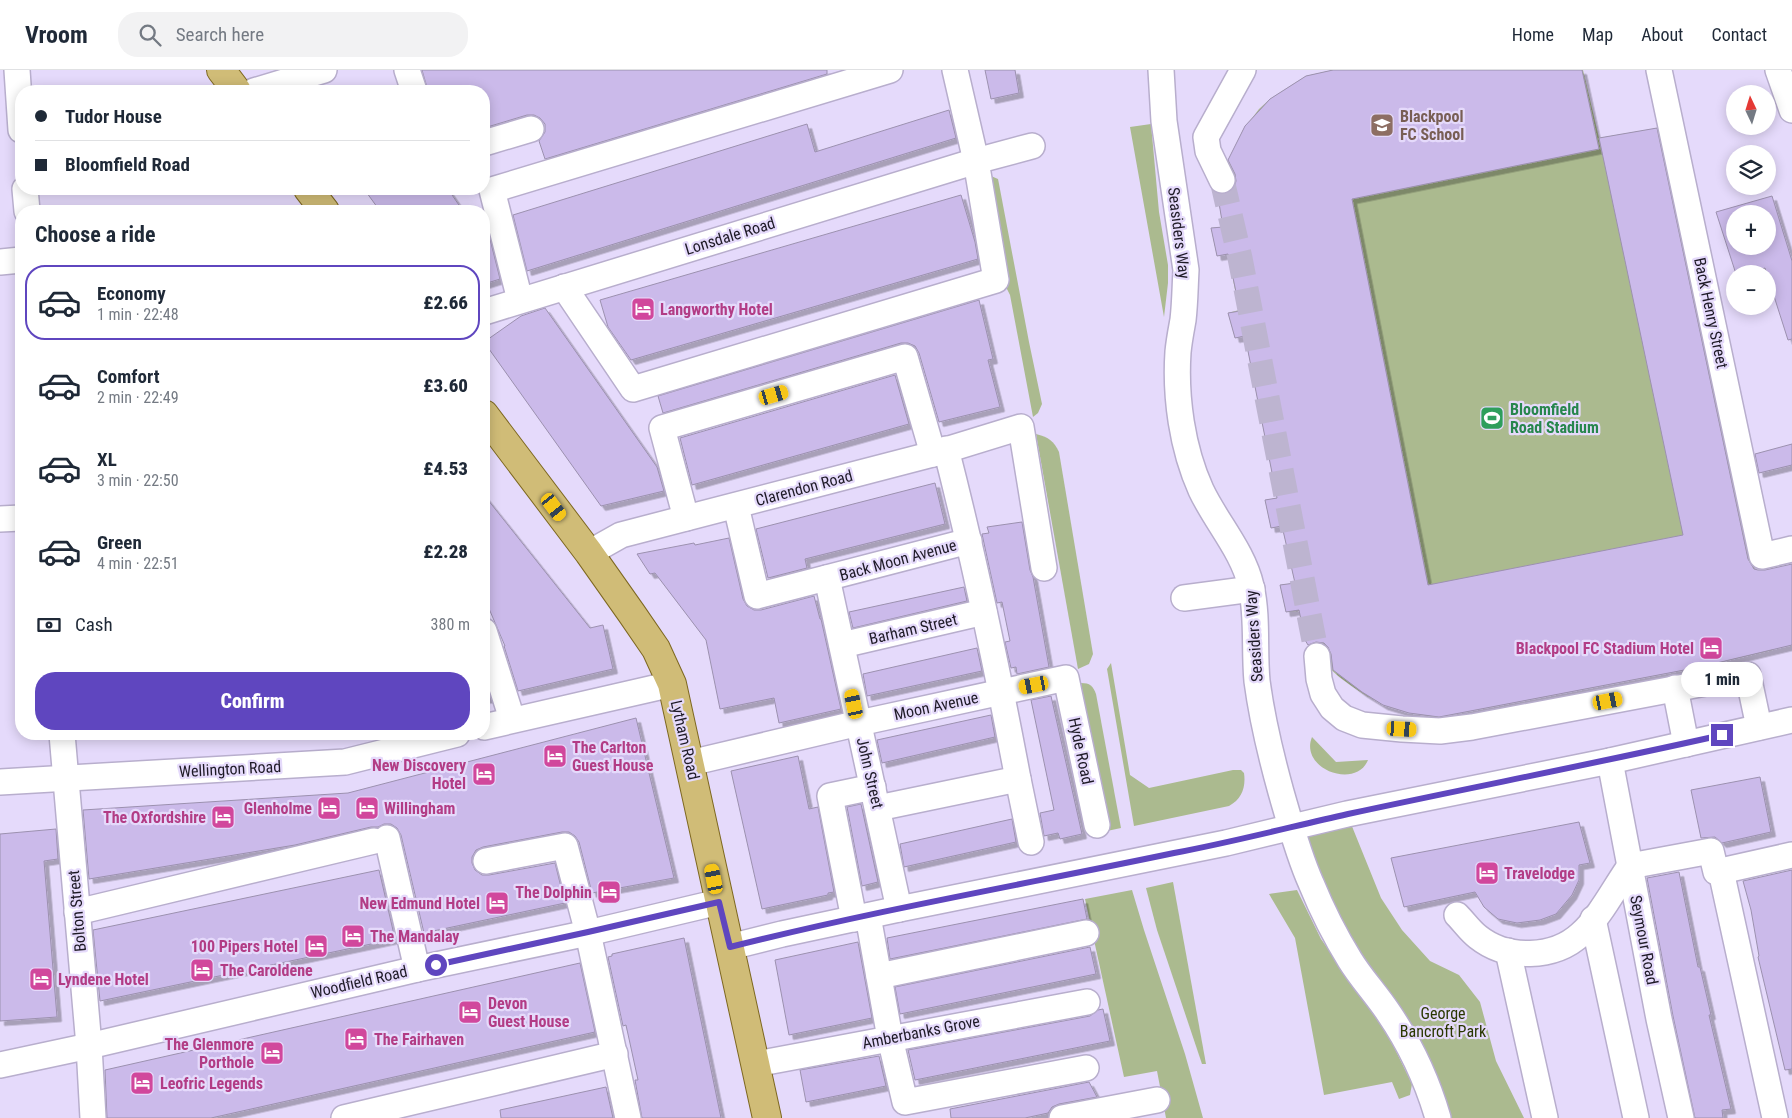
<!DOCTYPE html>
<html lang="en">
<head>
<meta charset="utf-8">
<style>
  :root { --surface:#fff; --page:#f2f2f3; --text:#1f2937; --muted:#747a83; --line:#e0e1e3; --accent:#5f46bf }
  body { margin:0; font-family:"Roboto Condensed",sans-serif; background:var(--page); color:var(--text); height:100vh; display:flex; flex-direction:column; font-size:19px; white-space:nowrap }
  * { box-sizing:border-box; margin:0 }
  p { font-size:16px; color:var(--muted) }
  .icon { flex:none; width:28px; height:28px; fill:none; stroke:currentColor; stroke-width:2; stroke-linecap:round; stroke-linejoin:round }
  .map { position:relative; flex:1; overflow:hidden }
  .panel { position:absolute; left:15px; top:135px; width:475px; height:535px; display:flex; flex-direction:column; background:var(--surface); border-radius:20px; box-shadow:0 2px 12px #0003 }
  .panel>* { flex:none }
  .guide { position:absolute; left:15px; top:15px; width:475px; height:110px; border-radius:20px; box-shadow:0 2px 12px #0003; display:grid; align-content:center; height:110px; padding:0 20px; background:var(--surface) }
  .needle { width:32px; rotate:356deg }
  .buttons { position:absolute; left:1726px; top:15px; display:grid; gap:10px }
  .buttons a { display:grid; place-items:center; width:50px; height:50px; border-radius:50%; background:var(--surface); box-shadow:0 2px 12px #0003; font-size:25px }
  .end { position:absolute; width:22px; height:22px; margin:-11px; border:6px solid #5f46bf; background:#fff; box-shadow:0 0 0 2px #fff }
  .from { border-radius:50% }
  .bubble { position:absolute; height:35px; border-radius:18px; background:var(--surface); box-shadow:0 2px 12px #0003; font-size:16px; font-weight:800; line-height:35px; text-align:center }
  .car { position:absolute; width:15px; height:30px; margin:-15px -8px; border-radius:6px; box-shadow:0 0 4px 1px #0007; background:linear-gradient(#f5c518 24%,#345 0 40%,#f5c518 0 76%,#345 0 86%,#f5c518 0) }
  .guide b { display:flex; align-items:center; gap:18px; height:48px; font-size:19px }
  .guide b+b { border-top:1px solid var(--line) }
  .guide i { width:12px; height:12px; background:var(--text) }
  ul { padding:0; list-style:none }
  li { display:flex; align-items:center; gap:15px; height:75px; margin:0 10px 8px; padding:0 10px; border:2px solid transparent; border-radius:20px }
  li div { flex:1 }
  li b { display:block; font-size:19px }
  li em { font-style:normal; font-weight:800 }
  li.active { border-color:var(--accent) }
  li>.icon { width:45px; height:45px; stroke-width:1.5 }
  h2 { padding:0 20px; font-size:22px; line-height:60px }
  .pay { display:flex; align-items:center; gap:12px; height:55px; padding:0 20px; font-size:19px }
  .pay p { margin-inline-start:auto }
  .button { display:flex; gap:10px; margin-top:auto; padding:10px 20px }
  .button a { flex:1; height:58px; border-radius:20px; background:var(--accent); color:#fff; font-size:20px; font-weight:800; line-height:58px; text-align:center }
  header { display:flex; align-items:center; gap:30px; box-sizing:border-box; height:70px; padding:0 25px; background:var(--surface); border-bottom:1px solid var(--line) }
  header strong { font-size:24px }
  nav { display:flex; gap:28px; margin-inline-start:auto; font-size:18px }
  .search { width:350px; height:45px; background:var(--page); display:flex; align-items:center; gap:12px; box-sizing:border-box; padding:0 18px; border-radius:20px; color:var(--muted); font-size:19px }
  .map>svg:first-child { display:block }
</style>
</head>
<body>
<header>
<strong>Vroom</strong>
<div class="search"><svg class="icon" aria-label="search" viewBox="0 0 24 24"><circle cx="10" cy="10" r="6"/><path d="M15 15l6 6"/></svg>Search here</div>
<nav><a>Home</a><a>Map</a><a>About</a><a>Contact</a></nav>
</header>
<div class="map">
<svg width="1792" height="1048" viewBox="0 0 1792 1048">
  <defs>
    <filter id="shadow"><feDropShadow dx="4.5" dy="4.5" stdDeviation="0" flood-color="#0004"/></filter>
  </defs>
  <rect width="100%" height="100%" fill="#e5dafb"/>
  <g fill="#abba8f">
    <path d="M1333,0H1583L1599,68L1664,57L1743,450L1773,580L1700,597L1436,647C1418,644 1399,642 1383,634C1357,623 1320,595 1306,571C1301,563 1301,550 1299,541L1286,542L1280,515L1295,513L1282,456L1271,458L1265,430L1277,428L1245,266L1235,268L1228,243L1239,240L1228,184L1217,186L1211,158L1223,157L1219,133L1223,103L1243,60L1259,39L1270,29L1306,6Z"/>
    <polygon points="1151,54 1159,142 1168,195 1168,213 1164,247 1130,57"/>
    <polygon points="991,106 998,109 999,114 1029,272 1042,334 1038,343 1033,347 1010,225 1005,215"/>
    <path d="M1036,364C1048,367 1054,371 1059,382L1093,584L1089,594L1078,599Z"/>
    <path d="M1111,593L1130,705L1149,718L1233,700H1241L1244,703C1246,717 1242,729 1229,736L1134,756L1107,599Z"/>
    <path d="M1081,613C1090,613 1093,616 1096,624L1121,758L1107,761Z"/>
    <path d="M1312,667L1336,692L1368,690C1356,720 1299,699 1312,667Z"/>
    <polygon points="1347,744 1381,828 1402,860 1430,891 1459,905 1480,932 1496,991 1524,1048 1438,1048 1291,758"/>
    <polygon points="1173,812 1206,994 1202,994 1157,860 1146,818"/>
    <polygon points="1132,820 1144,860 1185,984 1203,1048 1166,1048 1157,1001 1124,1007 1085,829"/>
    <polygon points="1297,820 1321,869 1376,947 1394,977 1412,1014 1410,1025 1399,1029 1392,1012 1324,1025 1295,868 1269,824"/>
  </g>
  <g fill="#cbbaea" stroke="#9c91af" fill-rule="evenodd" filter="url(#shadow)">
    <polygon points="422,0 827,0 827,4 545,89 539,71 545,62 545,54 540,48 534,45 527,45 484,58 484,21 428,21"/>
    <polygon points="985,0 1015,0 1019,23 991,29"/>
    <polygon points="1333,0 1582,0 1599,79 1352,129 1428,515 1683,465 1599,68 1657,58 1748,489 1754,499 1758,500 1765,500 1792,494 1792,575 1700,597 1439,647 1409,643 1383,635 1362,622 1333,600 1331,584 1328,577 1324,573 1316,572 1308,575 1305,570 1299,540 1286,542 1280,515 1295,513 1282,456 1271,458 1265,430 1277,428 1245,266 1235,268 1228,243 1240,241 1228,184 1217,186 1211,158 1223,157 1219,133 1220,124 1228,123 1234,118 1236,111 1235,104 1228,90 1245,56 1270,29 1306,6"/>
    <polygon points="949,40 956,68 527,201 513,145 807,54 815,82"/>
    <polygon points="364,119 448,119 463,141 380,141"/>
    <polygon points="961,125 975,172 978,189 631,290 608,257 600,230"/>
    <path d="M1772,126L1792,191V269L1788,270L1765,198L1746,204H1736L1716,142ZM1735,144H1768V176H1735Z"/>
    <polygon points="486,153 500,209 484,214 484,154"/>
    <polygon points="979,230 993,289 988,290 1000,337 939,352 919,283 915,276 908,273 901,273 663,343 658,326"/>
    <polygon points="545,238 657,397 664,421 601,436 484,272 521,246"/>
    <polygon points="895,305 909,354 692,415 680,368"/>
    <polygon points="1792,374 1792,395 1759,403 1755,384"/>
    <polygon points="935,413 945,454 805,489 807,498 768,508 756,459"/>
    <polygon points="484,425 590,558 603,555 613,599 518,621 504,576 505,576 484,527"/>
    <polygon points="1022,452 1030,500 1033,507 1049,597 1017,604 1016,597 1011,598 1005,572 1010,571 1002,532 997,533 982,464 989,463 987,457"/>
    <polygon points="729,468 743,529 747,536 754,540 761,540 814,526 820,549 821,549 841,639 779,653 774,628 720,639 706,570 655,503 650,504 637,484 694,473 695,475"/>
    <polygon points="964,517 967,531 853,558 849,542"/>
    <polygon points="977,578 982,601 867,626 863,604"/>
    <polygon points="484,608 490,628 484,629"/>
    <polygon points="1051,626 1082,764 1060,769 1058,763 1044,766 1040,743 1054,740 1031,630"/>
    <polygon points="991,645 995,667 882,693 877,670"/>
    <polygon points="636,648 674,808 592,823 579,772 575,766 569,762 562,762 483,777 476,780 472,787 472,793 475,800 482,805 489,805 555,793 565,833 424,863 401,765 397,758 391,754 384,754 378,757 371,757 295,775 89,809 83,740 348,723"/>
    <polygon points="798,686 809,739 818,737 834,822 828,823 828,825 762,839 731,701"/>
    <polygon points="1760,707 1771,762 1722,773 1715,767 1701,768 1691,720"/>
    <polygon points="861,734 878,812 862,816 847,737"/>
    <polygon points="1012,749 1016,772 904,797 900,774"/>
    <polygon points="1579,752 1590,793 1579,795 1579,810 1572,825 1556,844 1540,850 1517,853 1498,849 1484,837 1475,822 1404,837 1391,788"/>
    <polygon points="56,759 58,789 44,791 57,947 0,951 0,764"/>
    <polygon points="379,800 395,869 100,931 93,860"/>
    <polygon points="1792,800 1792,999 1785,1000 1758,887 1759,886 1751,840 1743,811"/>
    <polygon points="1679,802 1698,897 1700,897 1711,945 1709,945 1731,1039 1722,1040 1723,1048 1695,1048 1673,946 1647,808"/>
    <polygon points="1083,829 1087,849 890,889 887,868"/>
    <polygon points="684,868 721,1048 642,1048 635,1010 638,1010 626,955 623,956 608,887 612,886 612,884"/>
    <polygon points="858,872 872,948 789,965 775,890"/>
    <polygon points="1090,877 1096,904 900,944 895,917"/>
    <polygon points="580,893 595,962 211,1048 107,1048 105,1000"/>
    <polygon points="1103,939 1110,971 915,1010 908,980 1090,946 1098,940"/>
    <polygon points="879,986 886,1016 806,1032 800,1000"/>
    <polygon points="1089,1012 1097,1027 1059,1034 1052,1037 1048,1043 1025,1048 951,1048 950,1039"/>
    <polygon points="606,1017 613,1048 501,1048 500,1040"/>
  </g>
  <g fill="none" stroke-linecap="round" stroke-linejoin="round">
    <polyline stroke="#bdb4d0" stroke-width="25" stroke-dasharray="25 12" stroke-linecap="butt" points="1222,110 1240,188 1317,586"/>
    <g stroke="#b8aecd" stroke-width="28">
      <g id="minor">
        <polyline points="17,0 21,60"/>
        <polyline points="407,0 414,21"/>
        <path d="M1161,0L1164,51L1186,200C1185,217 1185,233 1183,250C1181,261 1179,271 1178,282C1175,327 1182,378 1201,420C1216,452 1243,481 1251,516C1258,547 1254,580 1257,611C1262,649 1271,686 1281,722C1290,753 1298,784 1311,813C1322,840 1335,866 1350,890C1361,908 1376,924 1388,942C1410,974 1427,1010 1438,1048"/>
        <polyline points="1659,0 1762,486 1792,479"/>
        <polyline points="1778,0 1792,40"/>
        <polyline points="254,21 324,0"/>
        <polyline points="484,73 531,59"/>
        <polyline points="1222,110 1208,81 1206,67 1243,0"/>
        <polyline points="25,119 27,141"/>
        <polyline points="0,192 21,190"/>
        <polyline points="564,217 633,319 996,210 976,91 955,0"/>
        <polyline points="520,230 492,120 890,0"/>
        <polyline points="484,242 976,91 1032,76"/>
        <polyline points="736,436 757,526 969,471"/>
        <polyline points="686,448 662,358 905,287 933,384"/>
        <polyline points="0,449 21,448"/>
        <polyline points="589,483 621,465 933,384 1021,357 1044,498"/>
        <polyline points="827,508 899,839"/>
        <polyline points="1184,528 1252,519"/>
        <polyline points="484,561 512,649"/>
        <polyline points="842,575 984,542"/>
        <polyline points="1317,586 1319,609 1323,624 1332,638 1344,648 1362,655 1402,659 1440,661 1472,657 1748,605 1759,657"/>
        <polyline points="1675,618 1686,674"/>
        <polyline points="484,657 672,614"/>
        <polyline points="62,664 89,976 93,1048"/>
        <polyline points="1610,691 1659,949 1681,1048"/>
        <polyline points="690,693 859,653 1066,608 1097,755"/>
        <polyline points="1018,709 1031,772"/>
        <polyline points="0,712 345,692 457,664"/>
        <path d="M878,738L1018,709C997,598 974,488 946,379"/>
        <polyline points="387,768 417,899"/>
        <polyline points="486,791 565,776 588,863 628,1048"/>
        <polyline points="77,842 374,771"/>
        <path d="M1457,845C1464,852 1470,861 1478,867C1507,890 1554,889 1581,864C1600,847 1615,817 1630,796L1711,781L1716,802L1721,801"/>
        <polyline points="868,846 890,968 905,1032 1086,998"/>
        <polyline points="854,849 830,726 873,717"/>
        <polyline points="1593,849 1636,1048"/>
        <polyline points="730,877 782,864 899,839 1226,773 1347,744 1610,691 1792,650"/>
        <polyline points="1508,881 1545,1048"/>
        <polyline points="879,906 1086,863"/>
        <polyline points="756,994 1087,932"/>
        <polyline points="0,995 89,976 417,899 588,863 719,832"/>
        <polyline points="344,1048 615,984"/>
        <polyline points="1062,1048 1157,1030"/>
        <polyline points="1775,1048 1721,801 1792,785"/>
      </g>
    </g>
    <g stroke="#7d6720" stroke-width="30">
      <g id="major">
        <polyline points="221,0 237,21"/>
        <polyline points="308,119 325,141"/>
        <polyline points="484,344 589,483 632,544 656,579 672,614 767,1048"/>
      </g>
    </g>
    <use href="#minor" stroke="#fff" stroke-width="25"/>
    <use href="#major" stroke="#d0bc77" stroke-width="28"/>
  </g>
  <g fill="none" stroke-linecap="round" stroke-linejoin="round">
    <path stroke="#5f46bf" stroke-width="6" d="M436,895L588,862L719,832L730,877C877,840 1026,814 1174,783C1233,772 1290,757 1348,744C1473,717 1598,693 1722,665"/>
  </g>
  <defs>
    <g id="school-square" transform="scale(1.25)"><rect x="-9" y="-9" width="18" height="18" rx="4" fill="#8d6e63" stroke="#e5dafb"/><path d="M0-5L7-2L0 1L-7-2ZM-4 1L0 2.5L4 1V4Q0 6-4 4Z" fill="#fff"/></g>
    <g id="hotel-square" transform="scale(1.25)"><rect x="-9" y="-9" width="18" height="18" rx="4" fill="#d1479c" stroke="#e5dafb"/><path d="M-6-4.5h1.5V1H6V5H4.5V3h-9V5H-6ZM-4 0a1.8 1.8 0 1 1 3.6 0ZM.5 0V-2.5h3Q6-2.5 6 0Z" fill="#fff"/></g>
    <g id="stadium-square" transform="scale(1.25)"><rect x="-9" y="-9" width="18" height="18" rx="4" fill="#2e9e5b" stroke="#e5dafb"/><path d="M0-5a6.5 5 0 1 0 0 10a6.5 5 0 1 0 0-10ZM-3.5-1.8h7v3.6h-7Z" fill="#fff"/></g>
  </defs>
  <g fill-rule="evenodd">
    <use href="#school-square" x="1382" y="55"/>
    <use href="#hotel-square" x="643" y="239"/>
    <use href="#stadium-square" x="1492" y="348"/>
    <use href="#hotel-square" x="1711" y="578"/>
    <use href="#hotel-square" x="555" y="686"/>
    <use href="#hotel-square" x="484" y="704"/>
    <use href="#hotel-square" x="329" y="738"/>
    <use href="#hotel-square" x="367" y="738"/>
    <use href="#hotel-square" x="223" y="747"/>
    <use href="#hotel-square" x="1487" y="803"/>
    <use href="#hotel-square" x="609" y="822"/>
    <use href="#hotel-square" x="497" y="833"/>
    <use href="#hotel-square" x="353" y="866"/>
    <use href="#hotel-square" x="316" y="876"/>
    <use href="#hotel-square" x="202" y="900"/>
    <use href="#hotel-square" x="41" y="909"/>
    <use href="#hotel-square" x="470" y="942"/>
    <use href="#hotel-square" x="356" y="969"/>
    <use href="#hotel-square" x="272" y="983"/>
    <use href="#hotel-square" x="142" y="1013"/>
  </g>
  <g text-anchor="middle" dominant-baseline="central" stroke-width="4.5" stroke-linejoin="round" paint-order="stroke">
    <g font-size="16" font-weight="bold" fill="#785e54" stroke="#e5dafb" text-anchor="start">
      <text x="1400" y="46">Blackpool<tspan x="1400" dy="18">FC School</tspan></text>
    </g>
    <g font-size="16" fill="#1e1a26" stroke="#e5dafb">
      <text transform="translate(1179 163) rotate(83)">Seasiders Way</text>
      <text transform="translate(730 166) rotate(-17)">Lonsdale Road</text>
      <text transform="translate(1711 243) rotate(78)">Back Henry Street</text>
      <text transform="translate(804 418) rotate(-15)">Clarendon Road</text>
      <text transform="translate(898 490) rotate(-15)">Back Moon Avenue</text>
      <text transform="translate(913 559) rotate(-13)">Barham Street</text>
      <text transform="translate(1254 566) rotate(-94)">Seasiders Way</text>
      <text transform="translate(936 636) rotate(-12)">Moon Avenue</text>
      <text transform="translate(685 670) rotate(77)">Lytham Road</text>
      <text transform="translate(1081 681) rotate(78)">Hyde Road</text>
      <text transform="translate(230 699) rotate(-3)">Wellington Road</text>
      <text transform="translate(870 703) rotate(77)">John Street</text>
      <text transform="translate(77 841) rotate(-95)">Bolton Street</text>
      <text transform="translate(1644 870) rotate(79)">Seymour Road</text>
      <text transform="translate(359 912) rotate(-13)">Woodfield Road</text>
      <text transform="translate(921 962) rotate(-11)">Amberbanks Grove</text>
    </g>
    <g font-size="16" font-weight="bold" fill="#b23c85" stroke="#e5dafb" text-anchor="start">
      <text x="660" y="239">Langworthy Hotel</text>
      <text x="1694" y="578" text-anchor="end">Blackpool FC Stadium Hotel</text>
      <text x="572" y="677">The Carlton<tspan x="572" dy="18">Guest House</tspan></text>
      <text x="466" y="695" text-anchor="end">New Discovery<tspan x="466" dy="18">Hotel</tspan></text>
      <text x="312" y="738" text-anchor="end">Glenholme</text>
      <text x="384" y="738">Willingham</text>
      <text x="206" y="747" text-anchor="end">The Oxfordshire</text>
      <text x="1504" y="803">Travelodge</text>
      <text x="592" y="822" text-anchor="end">The Dolphin</text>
      <text x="480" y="833" text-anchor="end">New Edmund Hotel</text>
      <text x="370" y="866">The Mandalay</text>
      <text x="298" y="876" text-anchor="end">100 Pipers Hotel</text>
      <text x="220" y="900">The Caroldene</text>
      <text x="58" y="909">Lyndene Hotel</text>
      <text x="488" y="933">Devon<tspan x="488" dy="18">Guest House</tspan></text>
      <text x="374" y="969">The Fairhaven</text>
      <text x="254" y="974" text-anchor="end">The Glenmore<tspan x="254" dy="18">Porthole</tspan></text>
      <text x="160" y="1013">Leofric Legends</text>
    </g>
    <g font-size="16" font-weight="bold" fill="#27864d" stroke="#e5dafb" text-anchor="start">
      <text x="1510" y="339">Bloomfield<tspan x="1510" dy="18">Road Stadium</tspan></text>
    </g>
    <g font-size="16" fill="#2a3700" stroke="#e5dafb">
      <text x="1443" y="943">George<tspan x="1443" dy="18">Bancroft Park</tspan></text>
    </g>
  </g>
</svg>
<div class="buttons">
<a><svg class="needle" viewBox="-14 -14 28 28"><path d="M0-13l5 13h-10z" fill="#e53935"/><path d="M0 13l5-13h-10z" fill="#747a83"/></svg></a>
<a><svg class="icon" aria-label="layers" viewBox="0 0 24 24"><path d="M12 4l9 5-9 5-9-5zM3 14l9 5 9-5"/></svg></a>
<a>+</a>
<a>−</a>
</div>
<i class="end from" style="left:436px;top:895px"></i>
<i class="end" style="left:1722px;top:665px"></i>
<div class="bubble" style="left:1681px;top:592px;width:82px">1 min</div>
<i class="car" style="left:774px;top:325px;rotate:74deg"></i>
<i class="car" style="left:554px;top:437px;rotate:143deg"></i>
<i class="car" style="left:1034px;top:615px;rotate:259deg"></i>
<i class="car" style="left:1608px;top:631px;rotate:79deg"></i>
<i class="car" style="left:854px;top:634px;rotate:348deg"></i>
<i class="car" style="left:1402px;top:659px;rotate:93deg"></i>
<i class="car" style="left:714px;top:809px;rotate:349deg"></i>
<div class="guide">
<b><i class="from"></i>Tudor House</b>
<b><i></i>Bloomfield Road</b>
</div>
<section class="panel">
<h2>Choose a ride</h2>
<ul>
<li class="active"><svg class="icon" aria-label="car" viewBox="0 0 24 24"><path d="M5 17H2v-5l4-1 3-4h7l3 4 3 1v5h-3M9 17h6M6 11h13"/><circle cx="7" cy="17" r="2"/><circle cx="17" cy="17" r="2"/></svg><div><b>Economy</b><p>1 min · 22:48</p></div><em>£2.66</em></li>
<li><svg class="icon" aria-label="car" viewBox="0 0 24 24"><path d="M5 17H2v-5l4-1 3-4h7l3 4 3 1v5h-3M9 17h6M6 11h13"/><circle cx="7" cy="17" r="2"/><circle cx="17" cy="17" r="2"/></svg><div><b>Comfort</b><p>2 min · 22:49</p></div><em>£3.60</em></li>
<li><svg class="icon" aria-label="car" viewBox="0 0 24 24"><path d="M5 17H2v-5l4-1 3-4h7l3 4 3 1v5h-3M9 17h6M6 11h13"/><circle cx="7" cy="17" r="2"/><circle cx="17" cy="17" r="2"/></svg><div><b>XL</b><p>3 min · 22:50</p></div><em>£4.53</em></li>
<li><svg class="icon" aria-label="car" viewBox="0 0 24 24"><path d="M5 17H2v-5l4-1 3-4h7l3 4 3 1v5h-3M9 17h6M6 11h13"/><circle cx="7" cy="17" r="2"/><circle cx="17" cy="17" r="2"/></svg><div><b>Green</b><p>4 min · 22:51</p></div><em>£2.28</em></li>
</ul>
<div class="pay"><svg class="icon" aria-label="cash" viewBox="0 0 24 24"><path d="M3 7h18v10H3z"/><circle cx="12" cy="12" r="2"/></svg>Cash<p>380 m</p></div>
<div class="button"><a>Confirm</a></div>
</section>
</div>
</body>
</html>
